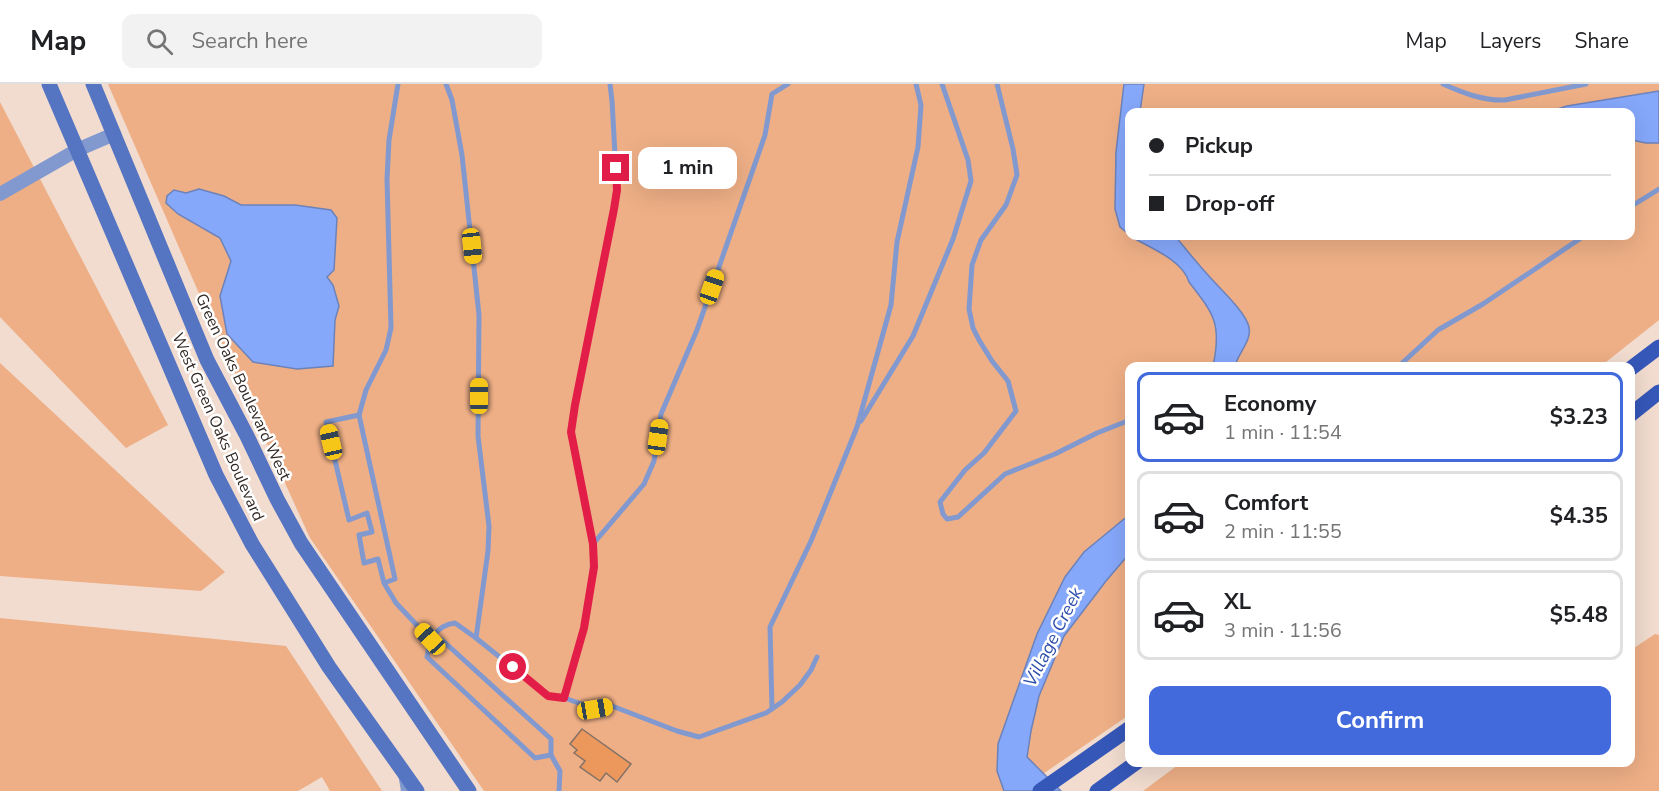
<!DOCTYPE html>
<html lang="en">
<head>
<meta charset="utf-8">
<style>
  :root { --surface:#fff; --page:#f2f2f2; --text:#202124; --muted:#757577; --line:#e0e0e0; --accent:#426adc }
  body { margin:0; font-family:"Nunito Sans",sans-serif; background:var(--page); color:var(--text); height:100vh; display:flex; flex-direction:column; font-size:22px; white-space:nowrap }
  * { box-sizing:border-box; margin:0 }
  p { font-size:20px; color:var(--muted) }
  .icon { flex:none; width:33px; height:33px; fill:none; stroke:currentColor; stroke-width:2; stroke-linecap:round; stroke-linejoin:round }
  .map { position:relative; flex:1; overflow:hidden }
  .side { position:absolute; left:1125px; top:278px; width:510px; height:405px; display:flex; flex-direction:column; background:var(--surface); border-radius:12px; box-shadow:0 6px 24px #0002 }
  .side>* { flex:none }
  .banner { position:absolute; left:1125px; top:24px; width:510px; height:132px; border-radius:12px; box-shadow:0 6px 24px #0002; display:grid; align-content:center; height:132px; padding:0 24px; background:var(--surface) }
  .end { position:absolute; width:27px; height:27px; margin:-14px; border:8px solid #e11d48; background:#fff; box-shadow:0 0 0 3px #fff }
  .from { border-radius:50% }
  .bubble { position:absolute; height:42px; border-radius:12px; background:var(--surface); box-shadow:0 6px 24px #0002; font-size:20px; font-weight:700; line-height:42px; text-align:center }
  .car { position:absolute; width:18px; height:36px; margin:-18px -9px; border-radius:8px; box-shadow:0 0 4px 2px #0007; background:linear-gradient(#f5c518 24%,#345 0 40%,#f5c518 0 76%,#345 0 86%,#f5c518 0) }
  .banner b { display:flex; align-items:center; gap:21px; height:57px; font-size:22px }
  .banner b+b { border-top:2px solid var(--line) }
  .banner i { width:15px; height:15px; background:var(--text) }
  ul { padding:10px 0 0; list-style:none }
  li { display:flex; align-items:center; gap:18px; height:90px; margin:0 12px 9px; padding:0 12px; border:3px solid var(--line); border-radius:12px }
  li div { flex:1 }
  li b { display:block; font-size:22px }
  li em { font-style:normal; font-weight:700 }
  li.selected { border-color:var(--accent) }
  li>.icon { width:54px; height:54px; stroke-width:1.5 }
  .primary-button { display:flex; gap:12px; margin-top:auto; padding:12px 24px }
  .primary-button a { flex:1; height:69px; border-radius:12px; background:var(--accent); color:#fff; font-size:24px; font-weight:700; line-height:69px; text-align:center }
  header { display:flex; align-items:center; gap:36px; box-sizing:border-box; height:84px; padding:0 30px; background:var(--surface); border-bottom:2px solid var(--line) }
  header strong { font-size:28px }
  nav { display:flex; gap:33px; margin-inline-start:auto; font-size:21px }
  .search { width:420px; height:54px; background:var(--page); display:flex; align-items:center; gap:15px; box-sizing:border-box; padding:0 21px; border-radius:12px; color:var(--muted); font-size:22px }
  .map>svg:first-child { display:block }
</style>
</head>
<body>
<header>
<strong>Map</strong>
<div class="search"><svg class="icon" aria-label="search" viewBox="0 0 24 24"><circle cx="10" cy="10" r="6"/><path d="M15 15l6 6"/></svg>Search here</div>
<nav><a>Map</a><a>Layers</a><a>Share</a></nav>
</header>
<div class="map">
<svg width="1659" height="707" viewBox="0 0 1659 707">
  <rect width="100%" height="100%" fill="#f1dccf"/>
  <g fill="#eeaf86" fill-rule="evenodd">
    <path d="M108,0H1659V236L1601,282H1130L1129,631L1018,707H484L310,454L201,214ZM1130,28H1630V152H1130Z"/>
    <polygon points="0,18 168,341 126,364 0,233"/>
    <polygon points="0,279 225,488 201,507 0,492"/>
    <polygon points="0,534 286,562 382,707 330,707 322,693 298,707 0,707"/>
    <polygon points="1655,550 1659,551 1659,707 1143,707 1182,678 1630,678 1631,566"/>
  </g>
  <g fill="#86a8fb" stroke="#6c82ba" stroke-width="1.5">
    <polygon points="1124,0 1144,0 1140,28 1130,28 1130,151 1120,143 1115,125 1116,68"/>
    <polygon points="1659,7 1659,59 1646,59 1631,56 1630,28 1548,28 1567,22"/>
    <polygon points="199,105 224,112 241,121 295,121 331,126 337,134 334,186 327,193 333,201 339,222 335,236 333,282 297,285 253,278 227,250 220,212 231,177 220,154 178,130 166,119 167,112 174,106 186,109"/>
    <path d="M1130,152H1175C1186,165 1196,178 1208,191C1219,204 1245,227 1249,243C1252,257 1238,269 1235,282H1213C1222,240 1214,230 1189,198C1182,175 1148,163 1130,152Z"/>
    <polygon points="1129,432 1129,470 1106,497 1064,552 1039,612 1031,647 1027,673 1061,707 1004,707 997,687 998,660 1037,550 1065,493 1084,468 1124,435"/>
  </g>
  <polygon fill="#ec985d" stroke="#847266" stroke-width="1.5" points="582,645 631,680 617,698 606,689 600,697 580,683 585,677 574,669 577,666 570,660"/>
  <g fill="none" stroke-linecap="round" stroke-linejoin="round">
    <g stroke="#8299cf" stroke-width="5">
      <polyline points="446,0 452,16 462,71 479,231 478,352 489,442 488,467 476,554"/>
      <polyline points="997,0 1013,65 1017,91 1006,121 981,156 972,181 969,225 973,244 979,256 992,277 1008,297 1016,327 984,369 965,386 940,418 943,430 947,435 958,433 1005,390 1055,370 1097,349 1130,336"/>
      <path d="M1443,0C1463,9 1484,17 1505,16L1586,0"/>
      <polyline points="1630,123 1659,105"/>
      <polyline points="1399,282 1438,246 1483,220 1584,152"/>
      <polyline points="359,331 366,306 386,266 391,244 387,95 389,56 398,0"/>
      <polyline points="861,337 913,252 953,155 971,97 968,76 942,0"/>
      <polyline points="593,460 571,348 575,321 617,106 612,17 610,0"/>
      <polyline points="384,499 378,475 364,479 359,451 372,448 367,429 349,436 326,338 359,331 395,495 384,499 396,519 430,555 442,556 551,655 551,671 560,687 559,707"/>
      <path d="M564,614C579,563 594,513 593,460L644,400L654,377L661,330L697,246L765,51L772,10L788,0"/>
      <polyline points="772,625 770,543 811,457 857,343 891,221 897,158 918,63 921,21 916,0"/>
      <path d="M551,671L535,674L427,573C430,555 435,542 455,539L476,554L548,612L562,613L595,625L612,622L677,647L699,653L766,629L782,618L800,601L811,586L817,573"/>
    </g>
    <polyline stroke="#8299cf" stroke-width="10" points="403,689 406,707"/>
    <polyline stroke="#8299cf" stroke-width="14" points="0,110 77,66 114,50"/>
    <g stroke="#5574c2" stroke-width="15">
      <polyline points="49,0 216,391 252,460 329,583 417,707"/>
      <polyline points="93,0 207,276 247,352 277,415 301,459 469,707"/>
    </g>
    <g stroke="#3557b8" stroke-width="15">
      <polyline points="1630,285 1659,263"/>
      <polyline points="1630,331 1659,308"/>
      <polyline points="1040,707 1130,644"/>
      <polyline points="1097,707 1137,678"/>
    </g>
  </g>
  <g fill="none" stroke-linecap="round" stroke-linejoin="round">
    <polyline stroke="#e11d48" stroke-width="8" points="513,583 548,612 564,614 584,544 594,483 593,460 571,348 575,321 614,125 617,106 616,84"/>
  </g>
  <g text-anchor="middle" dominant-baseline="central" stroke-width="5" stroke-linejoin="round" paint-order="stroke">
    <g font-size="16" fill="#312924" stroke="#fff">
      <text transform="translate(243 303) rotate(65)">Green Oaks Boulevard West</text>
      <text transform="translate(218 343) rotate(66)">West Green Oaks Boulevard</text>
    </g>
    <g font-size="18" font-style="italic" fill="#2d4dac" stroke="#fff">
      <text transform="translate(1053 553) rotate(-63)">Village Creek</text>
    </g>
  </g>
</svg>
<i class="end from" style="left:513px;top:583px"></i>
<i class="end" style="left:616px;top:84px"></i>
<div class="bubble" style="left:638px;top:63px;width:99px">1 min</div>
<i class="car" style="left:472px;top:162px;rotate:174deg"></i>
<i class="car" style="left:712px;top:203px;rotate:19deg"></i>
<i class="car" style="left:479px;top:312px;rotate:0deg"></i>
<i class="car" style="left:658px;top:353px;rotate:8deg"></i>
<i class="car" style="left:331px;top:358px;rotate:347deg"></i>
<i class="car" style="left:430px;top:555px;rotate:317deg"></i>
<i class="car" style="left:595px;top:625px;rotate:80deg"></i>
<div class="banner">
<b><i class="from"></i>Pickup</b>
<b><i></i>Drop-off</b>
</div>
<section class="side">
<ul>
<li class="selected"><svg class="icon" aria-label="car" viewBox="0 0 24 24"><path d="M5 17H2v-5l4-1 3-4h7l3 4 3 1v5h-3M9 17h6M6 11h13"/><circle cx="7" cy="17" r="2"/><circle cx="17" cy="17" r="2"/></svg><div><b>Economy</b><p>1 min · 11:54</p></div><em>$3.23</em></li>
<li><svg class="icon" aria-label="car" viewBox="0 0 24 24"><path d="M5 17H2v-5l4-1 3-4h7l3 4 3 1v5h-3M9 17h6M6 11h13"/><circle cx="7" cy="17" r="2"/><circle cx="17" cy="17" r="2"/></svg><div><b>Comfort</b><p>2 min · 11:55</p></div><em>$4.35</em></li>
<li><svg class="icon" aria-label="car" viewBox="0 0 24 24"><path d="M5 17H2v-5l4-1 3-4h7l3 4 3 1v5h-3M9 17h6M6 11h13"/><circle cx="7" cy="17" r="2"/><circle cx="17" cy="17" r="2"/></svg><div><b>XL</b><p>3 min · 11:56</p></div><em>$5.48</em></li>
</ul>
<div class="primary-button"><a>Confirm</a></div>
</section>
</div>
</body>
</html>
